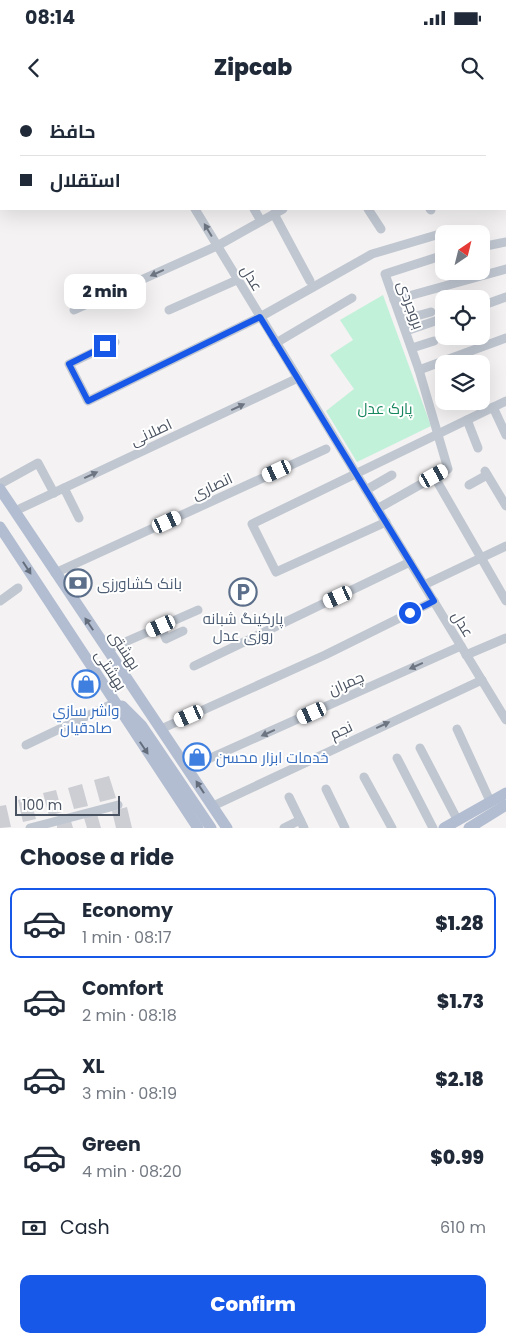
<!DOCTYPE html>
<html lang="en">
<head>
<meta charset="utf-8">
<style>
  :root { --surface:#fff; --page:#f2f2f3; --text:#1f2937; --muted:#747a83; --line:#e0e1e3; --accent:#1758e9 }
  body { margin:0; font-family:Poppins,Cairo,sans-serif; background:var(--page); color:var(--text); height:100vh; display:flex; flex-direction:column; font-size:19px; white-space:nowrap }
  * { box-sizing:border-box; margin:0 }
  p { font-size:16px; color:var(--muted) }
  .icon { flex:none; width:28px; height:28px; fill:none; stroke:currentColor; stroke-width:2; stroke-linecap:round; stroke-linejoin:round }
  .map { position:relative; height:728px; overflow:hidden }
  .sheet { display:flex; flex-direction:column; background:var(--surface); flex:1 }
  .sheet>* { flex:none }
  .banner { position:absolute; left:0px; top:0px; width:506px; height:110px; box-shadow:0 5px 20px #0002; display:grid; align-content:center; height:110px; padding:0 20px; background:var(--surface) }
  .needle { width:32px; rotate:35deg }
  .buttons { position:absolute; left:435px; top:125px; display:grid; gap:10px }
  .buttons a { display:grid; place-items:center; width:55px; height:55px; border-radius:10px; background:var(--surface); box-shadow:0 5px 20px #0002; font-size:25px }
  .scale { position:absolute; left:15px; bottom:12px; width:105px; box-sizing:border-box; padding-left:5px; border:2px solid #495260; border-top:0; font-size:14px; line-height:18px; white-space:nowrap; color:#495260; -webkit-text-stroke:4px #fff; paint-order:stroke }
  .end { position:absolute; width:22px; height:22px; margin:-11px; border:6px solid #1758e9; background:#fff; box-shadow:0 0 0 2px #fff }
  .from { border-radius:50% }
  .bubble { position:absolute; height:35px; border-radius:10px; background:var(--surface); box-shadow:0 5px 20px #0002; font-size:16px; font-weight:800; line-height:35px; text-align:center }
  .car { position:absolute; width:15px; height:30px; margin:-15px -8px; border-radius:6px; box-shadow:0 0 4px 1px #0007; background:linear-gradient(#fff 24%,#345 0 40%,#fff 0 76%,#345 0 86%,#fff 0) }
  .banner b { display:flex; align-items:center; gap:18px; height:48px; font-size:19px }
  .banner b+b { border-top:1px solid var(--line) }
  .banner i { width:12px; height:12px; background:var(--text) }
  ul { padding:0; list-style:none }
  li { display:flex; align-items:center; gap:15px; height:70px; margin:0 10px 8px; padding:0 10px; border:2px solid transparent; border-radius:10px }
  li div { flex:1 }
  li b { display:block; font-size:19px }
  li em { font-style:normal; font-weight:800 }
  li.on { border-color:var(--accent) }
  li>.icon { width:45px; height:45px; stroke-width:1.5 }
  h2 { padding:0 20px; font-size:22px; line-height:60px }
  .pay { display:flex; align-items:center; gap:12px; height:55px; padding:0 20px; font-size:19px }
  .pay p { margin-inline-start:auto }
  .cta { display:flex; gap:10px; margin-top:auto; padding:10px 20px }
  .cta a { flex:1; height:58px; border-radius:10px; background:var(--accent); color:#fff; font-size:20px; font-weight:800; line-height:58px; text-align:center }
  .status { display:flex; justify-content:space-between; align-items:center; height:35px; padding:0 25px; background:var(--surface); direction:ltr }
  .status svg { height:14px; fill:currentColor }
  header { display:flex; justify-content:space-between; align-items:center; height:65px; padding:0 20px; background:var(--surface); font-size:22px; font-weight:800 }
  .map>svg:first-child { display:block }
</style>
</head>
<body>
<div class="status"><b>08:14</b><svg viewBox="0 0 49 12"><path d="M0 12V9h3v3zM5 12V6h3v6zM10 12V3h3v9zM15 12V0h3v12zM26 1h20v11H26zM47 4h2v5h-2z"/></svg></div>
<header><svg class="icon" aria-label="back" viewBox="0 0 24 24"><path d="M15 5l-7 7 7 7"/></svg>Zipcab<svg class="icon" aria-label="search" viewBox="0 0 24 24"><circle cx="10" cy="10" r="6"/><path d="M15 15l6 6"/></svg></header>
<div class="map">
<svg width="506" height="728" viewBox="0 0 506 728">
  <rect width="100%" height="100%" fill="#f4f2f2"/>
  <polygon fill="#c2f1da" points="383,195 431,326 357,362 326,311 354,289 330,255 353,240 340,220"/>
  <g fill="#ccced4">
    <polygon points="109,676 116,698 100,702 94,680"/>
    <polygon points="82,684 88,706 74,709 68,688"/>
    <polygon points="56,690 62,712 49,716 43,693"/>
    <polygon points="30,697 36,719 23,722 18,700"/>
    <polygon points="6,705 11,727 0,728 0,706"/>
    <polygon points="127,707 132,728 116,728 112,711"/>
    <polygon points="97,714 101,728 87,728 84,718"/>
    <polygon points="71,721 73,728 57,728 57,725"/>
  </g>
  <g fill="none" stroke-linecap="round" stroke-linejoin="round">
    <g stroke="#c0c7d1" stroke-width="9">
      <polyline points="128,0 129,1"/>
      <polyline points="237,0 238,1"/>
      <polyline points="289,0 290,1"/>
      <polyline points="463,0 463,1"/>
      <polyline points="500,0 500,1"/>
      <polyline points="201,1 204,0"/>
      <polyline points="344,1 345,0"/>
      <polyline points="413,1 415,0"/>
      <polyline points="474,1 476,0"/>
      <polyline points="505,21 506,26"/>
      <polyline points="506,95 506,98"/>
      <polyline points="195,109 506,620"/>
      <polyline points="254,109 261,121"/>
      <polyline points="368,109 381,129"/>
      <polyline points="430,109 431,110"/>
      <polyline points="274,114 310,181"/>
      <polyline points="481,147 506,142"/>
      <polyline points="394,200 506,169"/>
      <polyline points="481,206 506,197"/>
      <polyline points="74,210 217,146 283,109"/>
      <polyline points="169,210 237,180"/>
      <polyline points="402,220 431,212"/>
      <polyline points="406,231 444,218"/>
      <polyline points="115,242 69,264 88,301 260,217 372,154 450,131 451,134"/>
      <polyline points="276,243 352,198"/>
      <polyline points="412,248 434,241"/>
      <polyline points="419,270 506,238"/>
      <polyline points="493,307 506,335"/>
      <polyline points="467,320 478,348"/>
      <polyline points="485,371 506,406"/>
      <polyline points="434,376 506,501"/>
      <polyline points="0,384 38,363 54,393"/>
      <polyline points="469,385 487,375"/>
      <polyline points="64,388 79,418"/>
      <polyline points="366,390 392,375"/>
      <polyline points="377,409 448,369 419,270 385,174 444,155"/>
      <polyline points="15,411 298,278"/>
      <polyline points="386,422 276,472 252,424 506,301"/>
      <polyline points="55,473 326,349"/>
      <polyline points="424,485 506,446"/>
      <polyline points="0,501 18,488"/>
      <polyline points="161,526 166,539 183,531"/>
      <polyline points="107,550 198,510"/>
      <polyline points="466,555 506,538"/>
      <polyline points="194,566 410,462"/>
      <polyline points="161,629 325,555 434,501"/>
      <polyline points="457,629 490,701"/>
      <polyline points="26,645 114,603"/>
      <polyline points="420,648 458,721"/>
      <polyline points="397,658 433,728"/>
      <polyline points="188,668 461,546"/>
      <polyline points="364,677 392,728"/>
      <polyline points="326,689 345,728"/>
      <polyline points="289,697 304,728"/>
      <polyline points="213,706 482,580"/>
      <polyline points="30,728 118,705"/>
      <polyline points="284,728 300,720"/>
    </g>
    <g stroke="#b2bdd1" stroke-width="11">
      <polyline points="90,1 96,0"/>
      <polyline points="141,1 143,0"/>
      <polyline points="160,1 161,0"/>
      <polyline points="0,44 1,44"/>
      <polyline points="0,64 1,63"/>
      <polyline points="0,389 227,728"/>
      <polyline points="0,427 198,728"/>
      <polyline points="122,606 142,626 211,728"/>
      <polyline points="444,728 506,693"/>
      <polyline points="469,728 506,705"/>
    </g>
  </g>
  <defs><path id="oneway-solid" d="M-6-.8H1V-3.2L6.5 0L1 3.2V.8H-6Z" transform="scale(1.25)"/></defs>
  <g fill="#6d7582">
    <use href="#oneway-solid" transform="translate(208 130) rotate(-121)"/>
    <use href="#oneway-solid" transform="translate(157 173) rotate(156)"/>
    <use href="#oneway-solid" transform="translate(238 307) rotate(-25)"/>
    <use href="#oneway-solid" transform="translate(91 375) rotate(-25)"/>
    <use href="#oneway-solid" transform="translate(416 566) rotate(156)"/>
    <use href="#oneway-solid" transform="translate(383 625) rotate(-25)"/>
    <use href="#oneway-solid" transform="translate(268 633) rotate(156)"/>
  </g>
  <g fill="#636d7c">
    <use href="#oneway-solid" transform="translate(27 468) rotate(57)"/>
    <use href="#oneway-solid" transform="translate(89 524) rotate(-124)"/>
    <use href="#oneway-solid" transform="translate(144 648) rotate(56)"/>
    <use href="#oneway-solid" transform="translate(200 687) rotate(-123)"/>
  </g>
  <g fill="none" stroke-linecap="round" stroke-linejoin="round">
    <polyline stroke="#1758e9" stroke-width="6" points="105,246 69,264 88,301 260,217 434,501 410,513"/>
  </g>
  <defs>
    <g id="bank-ring" transform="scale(1.4375)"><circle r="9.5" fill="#fff" stroke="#5c6f8a" stroke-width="1.5"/><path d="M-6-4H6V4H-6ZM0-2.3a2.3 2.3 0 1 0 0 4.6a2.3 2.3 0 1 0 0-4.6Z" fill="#5c6f8a"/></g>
    <g id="parking-ring" transform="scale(1.4375)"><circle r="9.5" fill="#fff" stroke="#5c6f8a" stroke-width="1.5"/><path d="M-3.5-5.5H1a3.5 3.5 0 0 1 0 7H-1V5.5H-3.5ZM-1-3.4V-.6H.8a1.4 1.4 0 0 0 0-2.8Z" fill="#5c6f8a"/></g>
    <g id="shop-ring" transform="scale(1.4375)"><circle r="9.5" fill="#fff" stroke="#3f7fe0" stroke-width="1.5"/><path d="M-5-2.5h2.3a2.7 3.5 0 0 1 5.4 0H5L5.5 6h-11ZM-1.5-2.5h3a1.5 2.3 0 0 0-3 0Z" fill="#3f7fe0"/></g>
  </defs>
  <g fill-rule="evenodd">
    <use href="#bank-ring" x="78" y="483"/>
    <use href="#parking-ring" x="243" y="492"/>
    <use href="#shop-ring" x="86" y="584"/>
    <use href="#shop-ring" x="197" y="657"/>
  </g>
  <g text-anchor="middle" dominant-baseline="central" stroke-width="4" stroke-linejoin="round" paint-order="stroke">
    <g font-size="15" fill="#495260" stroke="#fff">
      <text transform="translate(252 178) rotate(59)">عدل</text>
      <text transform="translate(411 205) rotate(70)">بروجردی</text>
      <text transform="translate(151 332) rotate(-25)">اصلانی</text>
      <text transform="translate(212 386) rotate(-25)">انصاری</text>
      <text transform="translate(463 524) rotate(59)">عدل</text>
      <text transform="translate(125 550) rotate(56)">بهشتى</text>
      <text transform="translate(111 570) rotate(57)">بهشتی</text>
      <text transform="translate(346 583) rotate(-24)">چمران</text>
      <text transform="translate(341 630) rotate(-25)">نجم</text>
    </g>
    <g font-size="15" fill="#16865c" stroke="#fff">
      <text x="385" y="308">پارک عدل</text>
    </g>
    <g font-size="15" fill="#4e5e75" stroke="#fff" text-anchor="start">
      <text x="97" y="483">بانک کشاورزی</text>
      <text x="243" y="518" text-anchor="middle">پارکینگ شبانه<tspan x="243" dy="17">روزی عدل</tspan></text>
    </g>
    <g font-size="15" fill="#366cbe" stroke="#fff">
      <text x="86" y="610">واشر سازي<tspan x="86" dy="17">صادقیان</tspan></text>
      <text x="216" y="657" text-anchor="start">خدمات ابزار محسن</text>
    </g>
  </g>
</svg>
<div class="buttons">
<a><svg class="needle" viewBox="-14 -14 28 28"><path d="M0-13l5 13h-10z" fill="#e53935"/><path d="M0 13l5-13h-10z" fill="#747a83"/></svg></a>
<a><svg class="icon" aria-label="locate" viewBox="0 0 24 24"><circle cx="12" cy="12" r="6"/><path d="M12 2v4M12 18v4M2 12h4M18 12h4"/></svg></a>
<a><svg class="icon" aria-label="layers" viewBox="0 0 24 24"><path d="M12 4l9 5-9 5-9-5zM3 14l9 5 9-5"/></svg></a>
</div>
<div class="scale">100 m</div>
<i class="end from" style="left:410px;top:513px"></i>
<i class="end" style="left:105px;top:246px"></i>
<div class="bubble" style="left:64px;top:174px;width:82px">2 min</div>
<i class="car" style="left:277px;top:371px;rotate:245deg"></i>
<i class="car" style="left:434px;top:376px;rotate:61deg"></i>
<i class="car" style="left:167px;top:422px;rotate:65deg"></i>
<i class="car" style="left:338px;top:497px;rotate:245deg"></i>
<i class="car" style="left:161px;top:526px;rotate:246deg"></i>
<i class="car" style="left:312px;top:613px;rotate:246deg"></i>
<i class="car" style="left:189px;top:616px;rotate:246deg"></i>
<div class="banner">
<b><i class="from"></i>حافظ</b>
<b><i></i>استقلال</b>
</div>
</div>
<section class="sheet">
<h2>Choose a ride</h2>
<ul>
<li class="on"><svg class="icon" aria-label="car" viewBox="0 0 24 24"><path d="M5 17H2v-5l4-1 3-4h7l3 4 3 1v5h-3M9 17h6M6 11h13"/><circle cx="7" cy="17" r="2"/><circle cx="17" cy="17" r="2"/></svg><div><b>Economy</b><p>1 min · 08:17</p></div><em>$1.28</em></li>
<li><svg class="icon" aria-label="car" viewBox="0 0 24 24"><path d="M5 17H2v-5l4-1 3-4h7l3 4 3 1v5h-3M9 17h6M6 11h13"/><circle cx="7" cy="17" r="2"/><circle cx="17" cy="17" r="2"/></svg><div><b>Comfort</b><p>2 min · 08:18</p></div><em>$1.73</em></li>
<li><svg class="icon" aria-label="car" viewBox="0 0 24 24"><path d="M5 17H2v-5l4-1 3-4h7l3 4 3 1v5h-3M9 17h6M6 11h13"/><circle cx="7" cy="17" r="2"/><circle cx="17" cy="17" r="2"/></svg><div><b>XL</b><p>3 min · 08:19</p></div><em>$2.18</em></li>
<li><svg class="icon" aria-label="car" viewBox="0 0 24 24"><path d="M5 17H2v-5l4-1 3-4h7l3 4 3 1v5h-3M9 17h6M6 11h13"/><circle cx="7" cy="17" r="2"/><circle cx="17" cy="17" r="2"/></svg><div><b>Green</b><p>4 min · 08:20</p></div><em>$0.99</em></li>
</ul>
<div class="pay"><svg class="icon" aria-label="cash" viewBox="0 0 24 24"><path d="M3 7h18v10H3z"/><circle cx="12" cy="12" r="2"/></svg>Cash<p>610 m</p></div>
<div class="cta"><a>Confirm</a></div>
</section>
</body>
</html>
